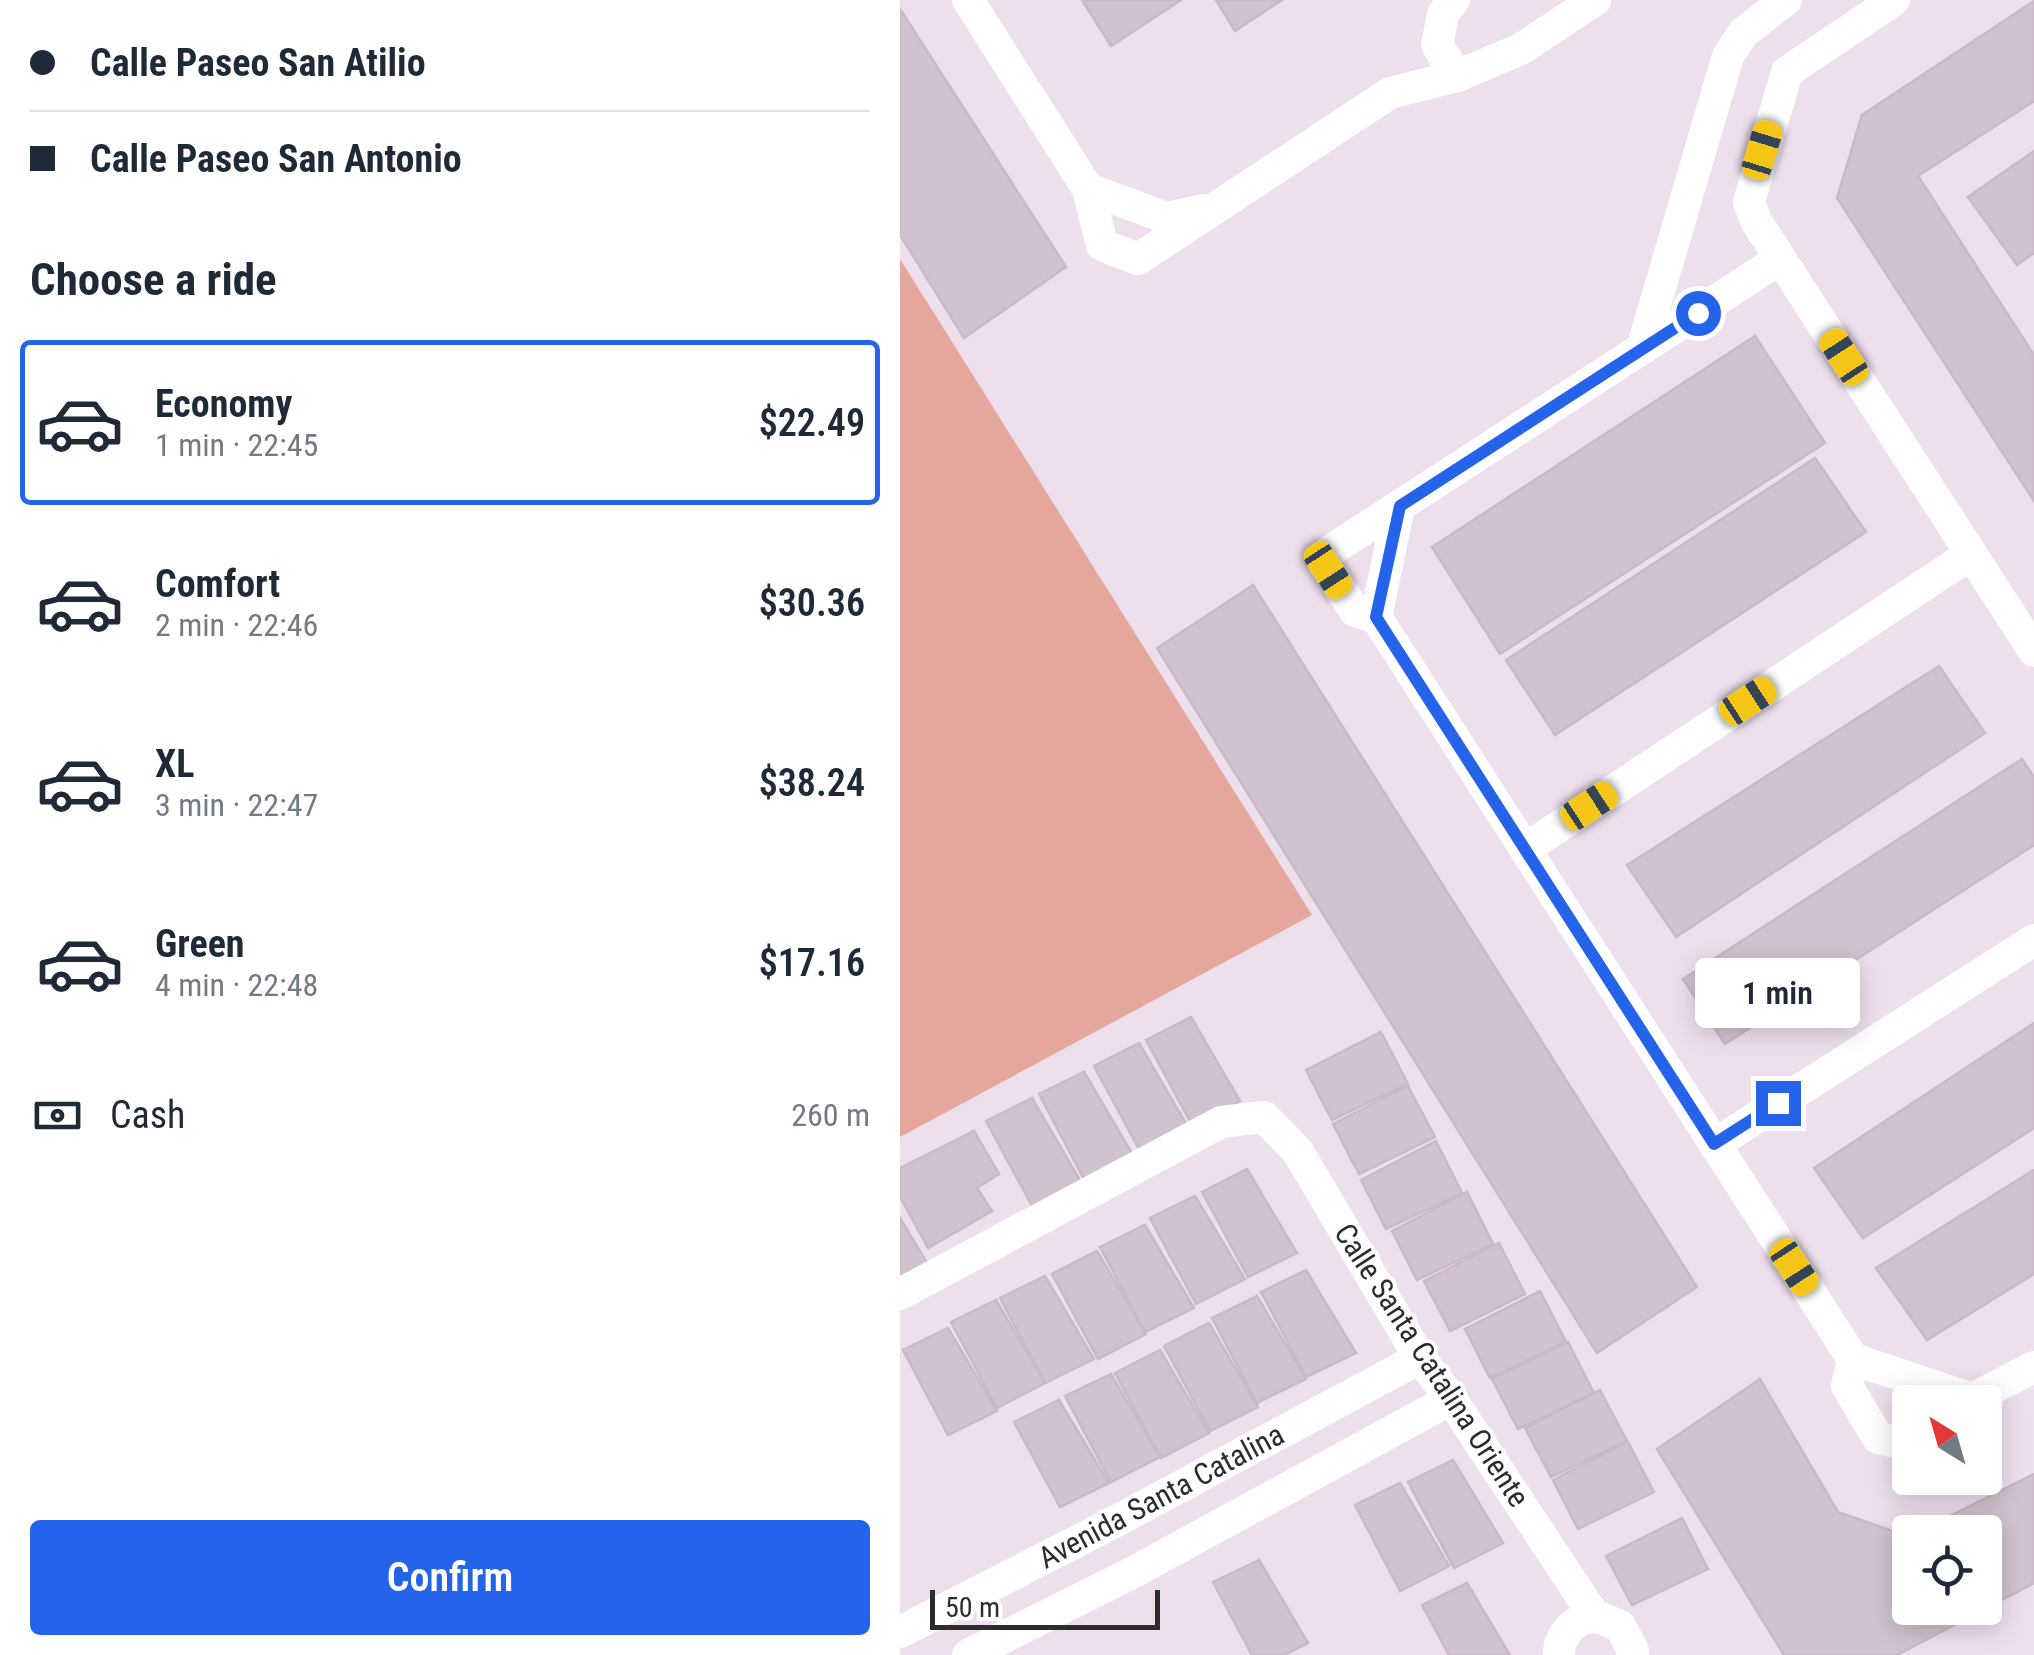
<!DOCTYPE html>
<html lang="en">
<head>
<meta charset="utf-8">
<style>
  :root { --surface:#fff; --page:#f6f6f7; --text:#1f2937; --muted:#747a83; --line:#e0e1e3; --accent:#2563eb }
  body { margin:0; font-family:"Roboto Condensed",sans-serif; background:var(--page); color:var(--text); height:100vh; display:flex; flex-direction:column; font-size:38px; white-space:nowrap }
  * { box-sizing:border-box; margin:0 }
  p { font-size:32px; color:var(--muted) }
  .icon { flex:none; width:55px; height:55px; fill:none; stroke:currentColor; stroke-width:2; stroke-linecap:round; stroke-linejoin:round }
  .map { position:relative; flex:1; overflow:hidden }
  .sheet { display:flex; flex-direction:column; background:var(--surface); width:900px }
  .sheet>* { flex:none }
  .guide { display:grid; align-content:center; height:220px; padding:0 30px; background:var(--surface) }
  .needle { width:65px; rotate:323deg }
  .controls { position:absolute; left:992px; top:1385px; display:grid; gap:20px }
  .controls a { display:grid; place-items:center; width:110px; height:110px; border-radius:10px; background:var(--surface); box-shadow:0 5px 25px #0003; font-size:50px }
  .scale { position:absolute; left:30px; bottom:25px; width:230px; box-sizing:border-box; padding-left:10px; border:5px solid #2c2c2c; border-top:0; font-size:28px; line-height:35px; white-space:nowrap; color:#2c2c2c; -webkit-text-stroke:8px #fff; paint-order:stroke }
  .end { position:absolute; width:45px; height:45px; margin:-22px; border:12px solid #2563eb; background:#fff; box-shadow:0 0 0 5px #fff }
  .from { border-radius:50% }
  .bubble { position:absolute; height:70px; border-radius:10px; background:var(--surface); box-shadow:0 5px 25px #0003; font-size:32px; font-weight:600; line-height:70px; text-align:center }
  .car { position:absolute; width:30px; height:60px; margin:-30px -15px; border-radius:12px; box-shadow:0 0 8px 2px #0007; background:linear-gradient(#f5c518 24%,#345 0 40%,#f5c518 0 76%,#345 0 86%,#f5c518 0) }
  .guide b { display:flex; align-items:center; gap:35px; height:95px; font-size:38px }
  .guide b+b { border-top:2px solid var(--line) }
  .guide i { width:25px; height:25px; background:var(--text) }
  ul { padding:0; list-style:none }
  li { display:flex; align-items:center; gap:30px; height:165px; margin:0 20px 15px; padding:0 10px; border:5px solid transparent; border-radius:10px }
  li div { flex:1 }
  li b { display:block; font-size:38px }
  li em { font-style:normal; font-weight:600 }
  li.on { border-color:var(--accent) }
  li>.icon { width:90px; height:90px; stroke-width:1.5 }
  h2 { padding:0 30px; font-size:45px; line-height:120px }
  .pay { display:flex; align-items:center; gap:25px; height:110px; padding:0 30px; font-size:38px }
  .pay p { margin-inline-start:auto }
  .primary-button { display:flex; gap:20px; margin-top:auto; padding:20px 30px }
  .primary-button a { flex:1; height:115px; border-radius:10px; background:var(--accent); color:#fff; font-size:40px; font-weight:600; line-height:115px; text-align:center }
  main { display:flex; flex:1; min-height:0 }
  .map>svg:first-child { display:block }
</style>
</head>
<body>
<main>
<section class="sheet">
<div class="guide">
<b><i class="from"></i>Calle Paseo San Atilio</b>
<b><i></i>Calle Paseo San Antonio</b>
</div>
<h2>Choose a ride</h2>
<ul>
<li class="on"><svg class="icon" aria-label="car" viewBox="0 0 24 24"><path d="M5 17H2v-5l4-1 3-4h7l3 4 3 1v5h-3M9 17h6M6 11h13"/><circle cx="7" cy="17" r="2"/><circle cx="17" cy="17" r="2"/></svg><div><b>Economy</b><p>1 min · 22:45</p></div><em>$22.49</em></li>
<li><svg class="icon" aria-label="car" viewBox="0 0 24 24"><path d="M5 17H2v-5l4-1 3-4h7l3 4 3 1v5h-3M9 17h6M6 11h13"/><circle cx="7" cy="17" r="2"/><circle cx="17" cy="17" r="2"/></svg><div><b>Comfort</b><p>2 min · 22:46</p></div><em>$30.36</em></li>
<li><svg class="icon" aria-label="car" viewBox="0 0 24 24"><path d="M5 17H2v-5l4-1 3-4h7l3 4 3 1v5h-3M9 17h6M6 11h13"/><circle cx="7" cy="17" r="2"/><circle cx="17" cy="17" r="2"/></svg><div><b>XL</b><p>3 min · 22:47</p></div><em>$38.24</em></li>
<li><svg class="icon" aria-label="car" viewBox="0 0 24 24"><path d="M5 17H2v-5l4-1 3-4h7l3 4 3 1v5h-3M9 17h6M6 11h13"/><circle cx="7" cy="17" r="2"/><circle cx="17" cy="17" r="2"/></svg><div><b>Green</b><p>4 min · 22:48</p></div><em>$17.16</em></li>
</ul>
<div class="pay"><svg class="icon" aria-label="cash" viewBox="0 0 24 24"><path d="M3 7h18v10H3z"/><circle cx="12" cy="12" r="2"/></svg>Cash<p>260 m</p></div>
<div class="primary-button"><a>Confirm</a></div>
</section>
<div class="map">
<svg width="1134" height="1655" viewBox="0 0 1134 1655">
  <rect width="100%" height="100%" fill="#eedfed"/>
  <polygon fill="#e5a69b" points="0,259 412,915 0,1137"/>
  <g fill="#d0c3cf" stroke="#cab8c7" stroke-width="2.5">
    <polygon points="182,0 281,0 211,46"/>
    <polygon points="316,0 382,0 335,31"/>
    <polygon points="1134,1 1134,101 1018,176 1134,355 1134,501 937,198 962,115"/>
    <polygon points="0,9 166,267 64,338 0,235"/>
    <polygon points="1134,151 1134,253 1117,265 1068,197"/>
    <polygon points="855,336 925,443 600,654 532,547"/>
    <polygon points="915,458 966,532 655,735 606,660"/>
    <polygon points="353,585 797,1287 697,1353 257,648"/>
    <polygon points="1039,666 1085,733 776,937 727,865"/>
    <polygon points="1122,759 1134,777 1134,845 825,1044 783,979"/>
    <polygon points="291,1017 340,1101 292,1125 246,1040"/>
    <polygon points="1134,1023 1134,1128 963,1238 914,1168"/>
    <polygon points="481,1032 508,1084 432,1120 406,1070"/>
    <polygon points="239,1043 288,1127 240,1151 194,1066"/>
    <polygon points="184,1072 233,1155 184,1179 139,1094"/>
    <polygon points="508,1086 535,1137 459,1174 433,1124"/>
    <polygon points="132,1098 181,1182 132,1206 86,1121"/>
    <polygon points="74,1131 99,1174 77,1188 92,1211 28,1248 0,1197 0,1168"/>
    <polygon points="536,1141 562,1193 486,1229 461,1180"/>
    <polygon points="347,1169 397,1253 348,1277 302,1192"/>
    <polygon points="1134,1170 1134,1274 1027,1340 976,1268"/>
    <polygon points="567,1192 593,1244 517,1280 492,1231"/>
    <polygon points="295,1196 345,1279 296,1304 250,1218"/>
    <polygon points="0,1218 29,1266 0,1281"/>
    <polygon points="245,1225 294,1308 245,1332 200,1247"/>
    <polygon points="599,1243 625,1294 550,1331 524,1281"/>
    <polygon points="197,1251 246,1334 198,1359 152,1274"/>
    <polygon points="406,1270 456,1353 406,1377 361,1292"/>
    <polygon points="145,1276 194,1359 145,1383 100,1298"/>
    <polygon points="640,1291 666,1342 590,1378 565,1329"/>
    <polygon points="357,1296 406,1379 357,1403 312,1318"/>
    <polygon points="96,1300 145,1383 97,1408 51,1322"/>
    <polygon points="309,1323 358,1407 310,1431 264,1346"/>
    <polygon points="48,1328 97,1411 48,1435 3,1350"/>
    <polygon points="668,1342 694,1393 618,1429 592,1379"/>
    <polygon points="260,1350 309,1433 261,1458 215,1373"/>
    <polygon points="211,1374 260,1457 211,1482 165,1396"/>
    <polygon points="860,1379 938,1512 1010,1537 1010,1608 1085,1608 1085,1532 1018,1532 1134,1474 1134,1583 997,1655 884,1655 757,1449"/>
    <polygon points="700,1390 727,1441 651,1477 625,1428"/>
    <polygon points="159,1400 209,1483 160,1507 114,1422"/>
    <polygon points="728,1442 754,1492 678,1529 653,1480"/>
    <polygon points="553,1460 603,1543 554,1568 508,1482"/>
    <polygon points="500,1483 549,1566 500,1591 455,1505"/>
    <polygon points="782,1518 808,1569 732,1605 706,1556"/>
    <polygon points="359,1560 408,1643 384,1655 352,1655 313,1582"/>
    <polygon points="567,1583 610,1655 549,1655 522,1605"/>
  </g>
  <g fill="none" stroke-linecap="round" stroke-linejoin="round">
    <g stroke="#fff" stroke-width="32">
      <polyline points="68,0 188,189 202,245 238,259 490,93 557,76 621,49 695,0"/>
      <polyline points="554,0 543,14 537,45 557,76"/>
      <polyline points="994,0 887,72 849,202 856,221 1134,651"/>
      <polyline points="188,189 267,218 302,210"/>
      <polyline points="880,259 430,551 425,556 424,564 455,611 476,617 953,1359 947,1386 978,1438 992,1441 1010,1432"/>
      <polyline points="742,349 828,56 843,33 886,0"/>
      <polyline points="476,617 499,506"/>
      <polyline points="625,849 1071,554"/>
      <polyline points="815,1144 1134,940"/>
      <polyline points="0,1294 321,1122 364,1117 398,1152 520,1358 551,1399 695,1617"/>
      <polyline points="953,1359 1072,1399"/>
      <polyline points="1066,1402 1134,1367"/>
      <polyline points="0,1632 205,1527 520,1358"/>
      <polyline points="68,1655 230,1574 551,1399"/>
      <path d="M659,1655C658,1636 676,1616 696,1617C704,1618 714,1624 720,1626L733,1650L732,1655"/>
    </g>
  </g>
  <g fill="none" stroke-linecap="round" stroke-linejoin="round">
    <polyline stroke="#2563eb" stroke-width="12" points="798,313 500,506 476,617 814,1144 878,1103"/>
  </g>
  <g text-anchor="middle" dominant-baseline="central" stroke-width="8" stroke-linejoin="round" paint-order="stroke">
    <g font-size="30" fill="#2c2c2c" stroke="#fff">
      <text transform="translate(532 1365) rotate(57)">Calle Santa Catalina Oriente</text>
      <text transform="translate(261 1496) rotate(-28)">Avenida Santa Catalina</text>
    </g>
  </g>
</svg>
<div class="controls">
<a><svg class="needle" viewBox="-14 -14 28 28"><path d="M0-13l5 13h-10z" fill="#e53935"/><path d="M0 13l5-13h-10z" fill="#747a83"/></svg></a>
<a><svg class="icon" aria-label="locate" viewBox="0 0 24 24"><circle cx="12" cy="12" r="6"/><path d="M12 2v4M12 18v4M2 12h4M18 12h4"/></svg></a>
</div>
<div class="scale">50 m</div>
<i class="end from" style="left:798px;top:313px"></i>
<i class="end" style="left:878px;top:1103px"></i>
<div class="bubble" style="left:795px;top:958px;width:165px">1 min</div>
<i class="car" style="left:862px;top:150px;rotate:17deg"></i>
<i class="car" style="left:944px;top:357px;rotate:327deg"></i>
<i class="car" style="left:428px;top:570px;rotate:147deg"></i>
<i class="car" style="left:848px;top:701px;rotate:57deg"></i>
<i class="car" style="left:689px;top:806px;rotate:57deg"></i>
<i class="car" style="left:894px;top:1267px;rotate:147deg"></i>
</div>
</main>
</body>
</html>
